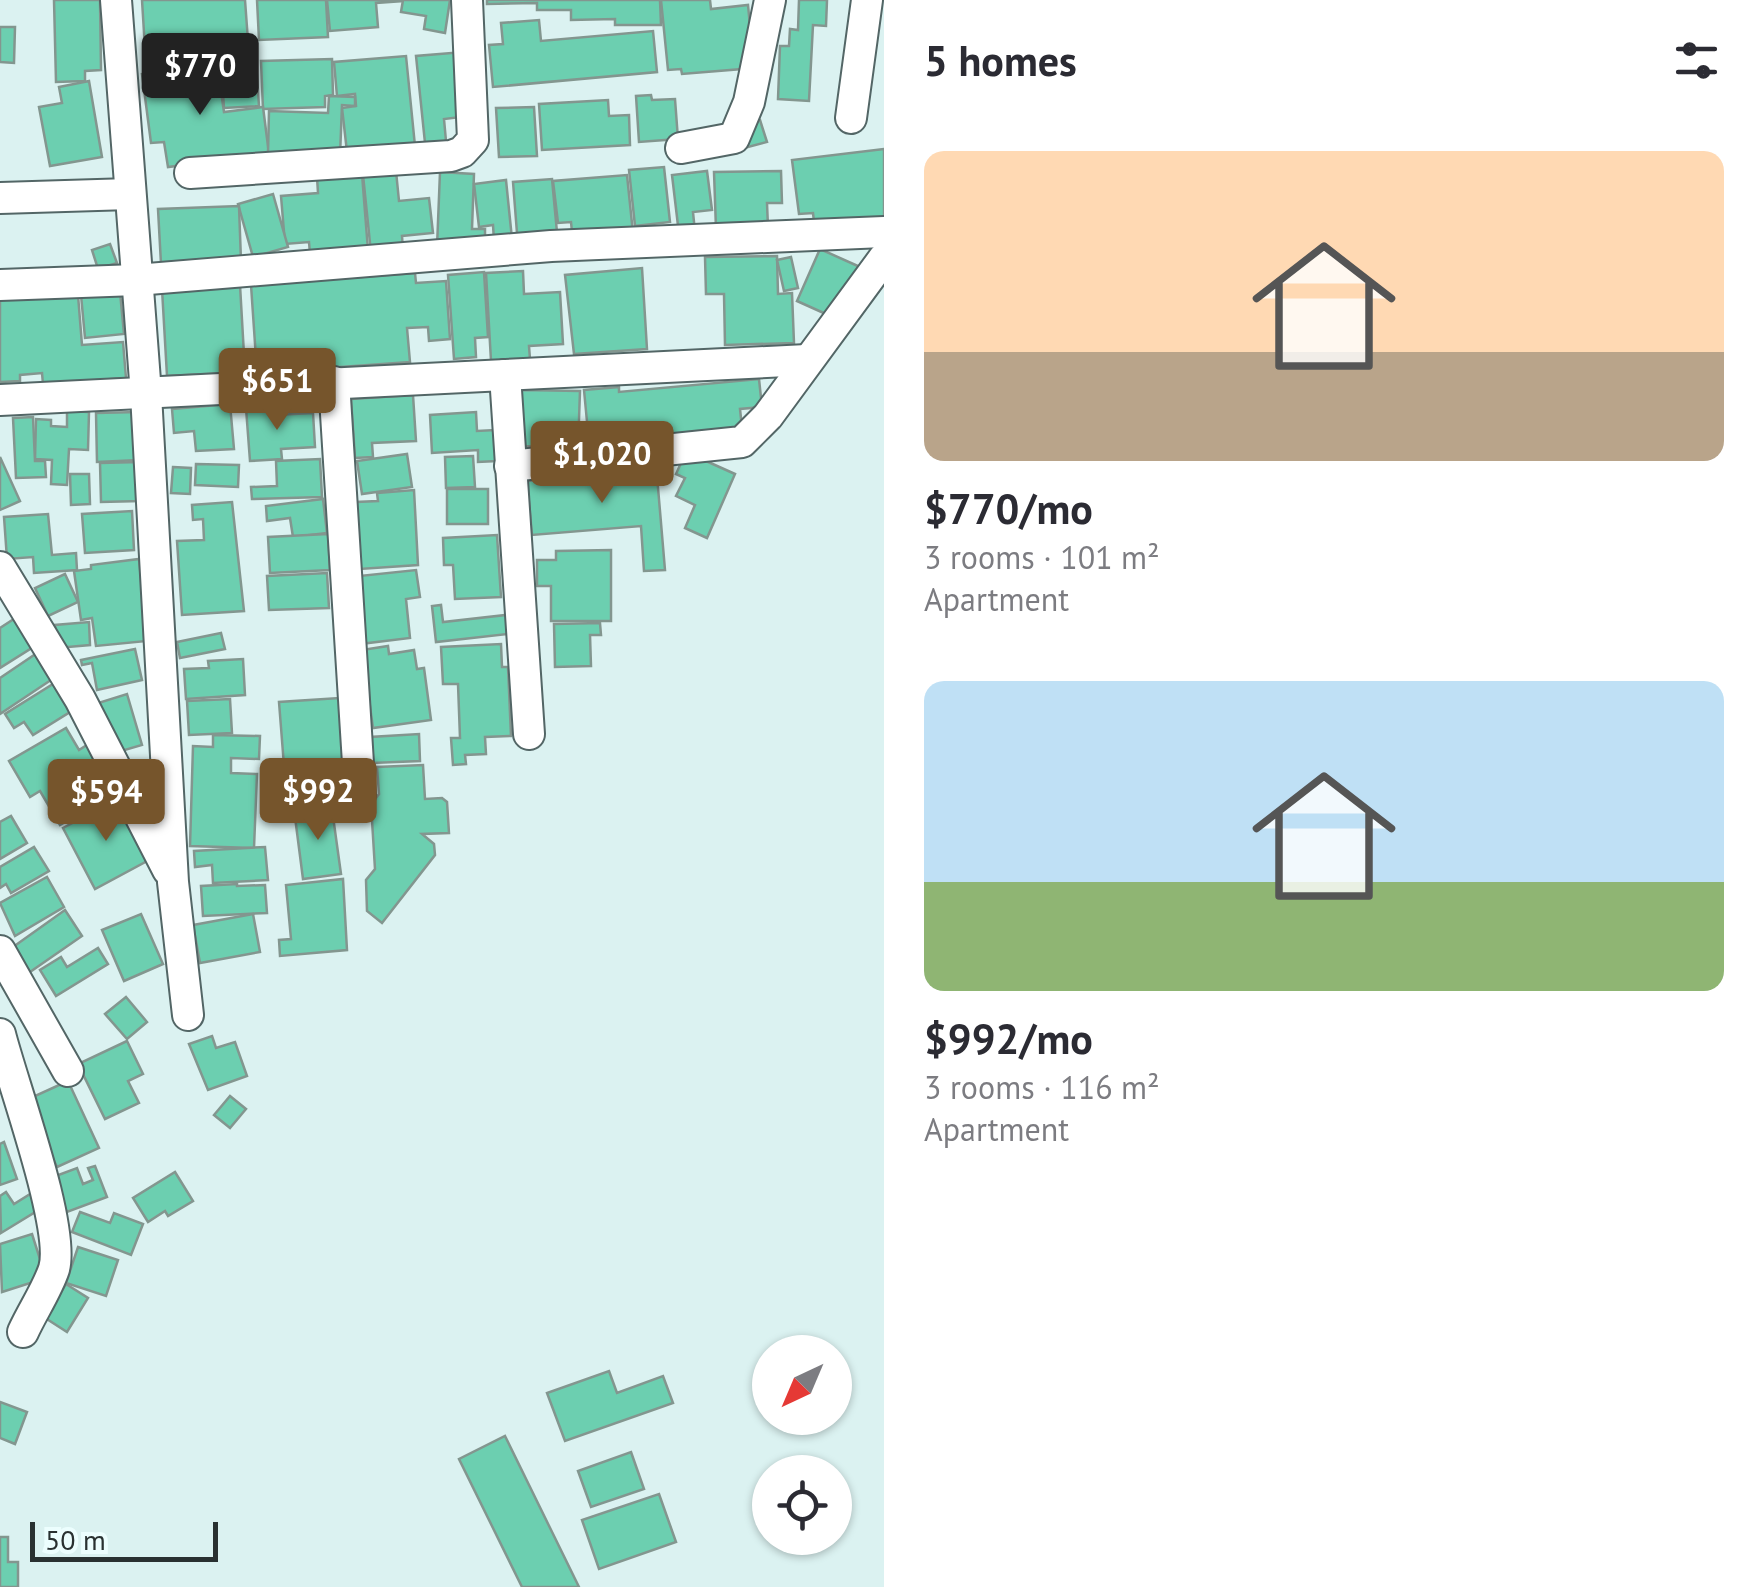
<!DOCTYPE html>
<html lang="en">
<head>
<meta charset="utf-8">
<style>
	body { margin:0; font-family:"PT Sans",sans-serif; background:#f7f7f7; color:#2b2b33; height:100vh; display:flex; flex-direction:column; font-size:38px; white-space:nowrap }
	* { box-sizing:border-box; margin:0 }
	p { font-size:32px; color:#7c7c81 }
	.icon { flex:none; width:55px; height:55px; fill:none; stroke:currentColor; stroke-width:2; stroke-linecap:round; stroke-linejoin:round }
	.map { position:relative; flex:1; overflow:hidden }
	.drawer { display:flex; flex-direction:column; background:#fff; width:880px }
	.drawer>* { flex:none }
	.needle { width:65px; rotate:224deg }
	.buttons { position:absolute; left:752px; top:1335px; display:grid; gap:20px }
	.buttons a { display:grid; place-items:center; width:100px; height:100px; border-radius:50%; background:#fff; box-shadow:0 2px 8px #0004; font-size:50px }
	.scale { position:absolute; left:30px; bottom:25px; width:188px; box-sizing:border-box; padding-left:10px; border:5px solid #293131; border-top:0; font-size:28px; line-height:35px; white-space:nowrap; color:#293131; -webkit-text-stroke:8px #ecfefe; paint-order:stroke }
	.price { position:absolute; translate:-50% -85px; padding:0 22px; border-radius:10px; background:#76552c; color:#fff; font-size:32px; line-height:65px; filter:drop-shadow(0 2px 5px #0008) }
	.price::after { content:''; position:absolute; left:50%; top:60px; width:30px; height:22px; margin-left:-15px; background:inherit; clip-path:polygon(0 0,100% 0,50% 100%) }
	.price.selected { background:#222; color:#fff }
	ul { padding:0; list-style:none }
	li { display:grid; align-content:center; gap:20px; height:530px; padding:0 40px }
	li span { display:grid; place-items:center; height:310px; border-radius:20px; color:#555 }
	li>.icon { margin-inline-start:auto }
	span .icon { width:180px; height:180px; fill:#fffc; stroke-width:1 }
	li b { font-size:42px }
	h2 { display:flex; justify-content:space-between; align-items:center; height:120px; padding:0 40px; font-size:42px }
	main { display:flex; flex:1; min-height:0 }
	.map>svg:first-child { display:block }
</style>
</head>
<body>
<main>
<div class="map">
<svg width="884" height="1587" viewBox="0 0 884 1587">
	<rect width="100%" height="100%" fill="#dbf2f1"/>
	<!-- building -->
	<g fill="#6ccfb0" stroke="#83968f" stroke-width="2.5">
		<polygon points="54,0 100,0 101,70 85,71 85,81 56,82"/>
		<polygon points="142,0 245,0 248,41 145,49"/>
		<polygon points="257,0 326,0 328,37 259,40"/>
		<polygon points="327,0 403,0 403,1 376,3 378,27 330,31"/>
		<polygon points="403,0 450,0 445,33 424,29 426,16 401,12"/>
		<polygon points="487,0 660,0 661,25 615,25 615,19 571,20 571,10 537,10 537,3 487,4"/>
		<polygon points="661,0 710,0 711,9 748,5 754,68 682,74 681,69 668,70"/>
		<polygon points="799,0 827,0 826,26 813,25 809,101 778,99 780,46 789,46 790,29 798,30"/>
		<polygon points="539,20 541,41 653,31 657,72 493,87 489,45 503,44 501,23"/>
		<polygon points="0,27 15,27 14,63 0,62"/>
		<polygon points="463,52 469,116 444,119 446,141 425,143 416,56"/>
		<polygon points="406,56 415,146 347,152 342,108 356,106 355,94 337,96 334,62"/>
		<polygon points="332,59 333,95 325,96 325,107 263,109 261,61"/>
		<polygon points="256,61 259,106 224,108 221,63"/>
		<polygon points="217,64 224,112 263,107 269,154 168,167 164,142 151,143 142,74"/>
		<polygon points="89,81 102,157 50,166 39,107 62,103 59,87"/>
		<polygon points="651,95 652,100 675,99 678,139 639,142 636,96"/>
		<polygon points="329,96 355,97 355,106 342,105 340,156 268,153 269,111 328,113"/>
		<polygon points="608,100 609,116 629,115 630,145 542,150 539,104"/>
		<polygon points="534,107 537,156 499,157 496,108"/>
		<polygon points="760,120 767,142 748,147 742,125"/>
		<polygon points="884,149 884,222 815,230 813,213 799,214 792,160"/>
		<polygon points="664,167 670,222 635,226 629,170"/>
		<polygon points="396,171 399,201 429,198 433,233 402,236 403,250 371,253 363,175"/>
		<polygon points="707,171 712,210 693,212 695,232 679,234 672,175"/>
		<polygon points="781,171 782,203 767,203 768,227 716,229 714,172"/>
		<polygon points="440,172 474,174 472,229 485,229 485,249 437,247"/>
		<polygon points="362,174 368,250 310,254 309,242 285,244 281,196 318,193 317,177"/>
		<polygon points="627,175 633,233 572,232 571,222 558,223 553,181"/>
		<polygon points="552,179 558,243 518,246 513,182"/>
		<polygon points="506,180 512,239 494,241 493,225 479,227 474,184"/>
		<polygon points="273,194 288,247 253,257 238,204"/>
		<polygon points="239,206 241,261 161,264 158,209"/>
		<polygon points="110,244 117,263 98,269 92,250"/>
		<polygon points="820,249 860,267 837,319 797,301"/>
		<polygon points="777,256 778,294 792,293 794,343 725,345 724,294 706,294 705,257"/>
		<polygon points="791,257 798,288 784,291 777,260"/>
		<polygon points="642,268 647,349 574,354 565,275"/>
		<polygon points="523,271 524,294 560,292 563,344 529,346 530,359 491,361 486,273"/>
		<polygon points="484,272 488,337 475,338 476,357 454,359 448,275"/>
		<polygon points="415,273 416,283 446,281 450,339 429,341 428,327 407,328 410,362 257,373 251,285"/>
		<polygon points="240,285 245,372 167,376 162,289"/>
		<polygon points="120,292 124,334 85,338 81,295"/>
		<polygon points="78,295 82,345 123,342 126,378 43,384 42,373 20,375 20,381 0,382 0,296"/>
		<polygon points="759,379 762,407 740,409 742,428 589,443 584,390 619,387 619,392"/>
		<polygon points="521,390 580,391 578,448 520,446"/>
		<polygon points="413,395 416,441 372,443 373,457 355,458 351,399"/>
		<polygon points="230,404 234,449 196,451 194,431 174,433 172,409"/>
		<polygon points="275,406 276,415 313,413 315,447 281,449 282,459 250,461 246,408"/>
		<polygon points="67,411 89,412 88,450 69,449 67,485 51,484 52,460 35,459 36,419 51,420 51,426 67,427"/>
		<polygon points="138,412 139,460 97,462 96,413"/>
		<polygon points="476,412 477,431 495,430 497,461 478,462 478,450 432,453 430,415"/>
		<polygon points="33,417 35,461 45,461 46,477 16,478 13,418"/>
		<polygon points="686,452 735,474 707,538 685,528 695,505 676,496 685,478 676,474"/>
		<polygon points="407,454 412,487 362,494 357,461"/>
		<polygon points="473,456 475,487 446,488 445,457"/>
		<polygon points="0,457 20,501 0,510"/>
		<polygon points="320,459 322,497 252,499 251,487 277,486 276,461"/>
		<polygon points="140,462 141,501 101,502 100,463"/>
		<polygon points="196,464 239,465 238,487 195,485"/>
		<polygon points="656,464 665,570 644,571 641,526 532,535 527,481 590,476 589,469"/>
		<polygon points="173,467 191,468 190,494 171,493"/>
		<polygon points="70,474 89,474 90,504 71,505"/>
		<rect x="447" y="489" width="41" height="35"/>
		<polygon points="414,490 418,565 360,569 356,502 378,501 377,493"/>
		<polygon points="323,499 327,533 293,537 290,518 267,521 266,506"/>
		<polygon points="232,502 244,611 182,615 177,541 204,540 203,519 193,520 192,505"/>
		<polygon points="132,511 134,550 85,553 82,514"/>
		<polygon points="48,514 52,555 76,553 77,570 34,573 33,557 7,559 4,517"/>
		<polygon points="328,534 330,570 270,573 268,537"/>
		<polygon points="497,535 501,597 455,599 453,565 444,565 443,538"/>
		<polygon points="611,550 611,621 551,621 551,586 537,586 537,560 556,560 556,551"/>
		<polygon points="139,559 147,641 96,646 92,618 81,620 74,571 91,569 91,565"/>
		<polygon points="416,570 420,597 406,599 410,638 360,644 358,625 364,625 359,576"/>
		<polygon points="327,573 329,608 269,610 267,576"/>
		<polygon points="65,574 78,602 48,616 35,588"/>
		<polygon points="441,605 443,622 506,615 508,634 436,642 432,606"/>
		<polygon points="20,615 38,644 0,668 0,628"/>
		<polygon points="89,622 90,645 57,648 55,625"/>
		<polygon points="600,623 601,635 590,635 591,666 555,667 554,624"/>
		<polygon points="221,633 225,649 180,658 177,642"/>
		<polygon points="501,644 502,667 508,667 511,736 485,737 486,754 465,755 466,764 453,765 451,738 460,738 458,684 443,684 441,647"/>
		<polygon points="388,646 389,654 414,650 417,669 424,668 431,720 373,728 362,650"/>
		<polygon points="135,649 142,680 97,690 92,663 82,665 81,660"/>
		<polygon points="40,651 57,676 0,714 0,678"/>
		<polygon points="243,659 245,695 186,699 184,669 209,668 208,661"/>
		<polygon points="53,684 70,712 33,735 24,722 14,728 5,714"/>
		<polygon points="127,694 142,745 111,754 95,704"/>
		<polygon points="339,698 347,800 287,804 279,702"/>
		<polygon points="230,699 232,733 189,735 187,701"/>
		<polygon points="66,728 79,750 90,743 119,790 60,825 40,791 30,797 9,761"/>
		<polygon points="419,734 420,761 372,763 370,737"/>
		<polygon points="213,735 260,736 259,759 231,758 231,773 257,774 254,848 190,846 193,746 213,747"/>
		<polygon points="423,765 425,799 442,798 447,802 449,833 422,834 434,844 435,855 382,923 367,911 366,880 375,869 371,804 379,794 377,767"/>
		<polygon points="116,800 149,860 95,889 63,828"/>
		<polygon points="331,802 341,874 303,879 295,817 316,814 314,804"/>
		<polygon points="11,816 27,843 0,859 0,822"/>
		<polygon points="34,847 49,871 11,893 6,884 0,888 0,867"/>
		<polygon points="265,847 268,880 213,883 212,865 195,867 194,851"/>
		<polygon points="47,877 64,907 15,936 0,903"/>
		<polygon points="343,879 347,950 280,956 279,940 291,939 286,885"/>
		<polygon points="237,884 237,886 265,885 267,913 203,916 201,886"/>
		<polygon points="65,910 82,936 30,972 13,947"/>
		<polygon points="141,914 163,964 124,981 102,930"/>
		<polygon points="253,914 260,952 200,963 193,925"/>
		<polygon points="98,948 108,964 56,996 40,970 61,957 67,967"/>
		<polygon points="126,997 147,1022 127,1039 105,1014"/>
		<polygon points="212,1036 216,1048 235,1042 247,1076 208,1090 189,1044"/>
		<polygon points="127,1041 143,1074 128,1081 139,1103 105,1119 78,1064"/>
		<polygon points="68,1081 99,1148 57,1167 26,1100"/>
		<polygon points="230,1096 246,1109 230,1128 214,1115"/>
		<polygon points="4,1142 17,1179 0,1185 0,1144"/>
		<polygon points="95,1166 107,1197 67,1212 53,1177 77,1168 83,1184 93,1180 88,1168"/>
		<polygon points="175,1172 193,1201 168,1216 165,1211 148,1222 133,1198"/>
		<polygon points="35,1191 45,1206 1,1233 0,1196 6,1192 14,1204"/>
		<polygon points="80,1212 110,1223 114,1213 143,1224 131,1255 72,1232"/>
		<polygon points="32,1234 46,1278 2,1292 0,1244"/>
		<polygon points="78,1247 118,1260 106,1296 66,1283"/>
		<polygon points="66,1284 88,1298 67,1332 39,1314 54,1303"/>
		<polygon points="609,1371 617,1393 663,1376 673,1403 565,1441 547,1393"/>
		<polygon points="0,1402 27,1412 15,1444 0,1438"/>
		<polygon points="505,1436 579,1587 522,1587 459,1459"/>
		<polygon points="631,1452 644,1489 591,1507 578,1471"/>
		<polygon points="659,1494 676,1542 599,1569 582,1520"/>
		<polygon points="0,1537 8,1537 8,1562 18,1562 18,1587 0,1587"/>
	</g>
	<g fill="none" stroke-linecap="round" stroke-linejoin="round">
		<defs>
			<g id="minor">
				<polyline points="116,0 146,394 173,882 188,1015"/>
				<polyline points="851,118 867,0"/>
				<polyline points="681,148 734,138 749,102 770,0"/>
				<polyline points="190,173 451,156 462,152 473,140 467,0"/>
				<polyline points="0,198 130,194"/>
				<polyline points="0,285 136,280 551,246 884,232"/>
				<polyline points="505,375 529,734"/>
				<polyline points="334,382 360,795"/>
				<polyline points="0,400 807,360"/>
				<polyline points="510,466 742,442 768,416 884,258"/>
				<polyline points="0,567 80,699 168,870"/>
				<polyline points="0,951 68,1071"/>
				<path d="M0 1034C12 1082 66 1228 54 1269 47 1290 32 1312 23 1332"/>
			</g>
		</defs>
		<!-- minor casing -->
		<use href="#minor" stroke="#536666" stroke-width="34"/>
		<!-- minor -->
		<use href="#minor" stroke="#fff" stroke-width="30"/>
	</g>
</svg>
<div class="buttons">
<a><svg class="needle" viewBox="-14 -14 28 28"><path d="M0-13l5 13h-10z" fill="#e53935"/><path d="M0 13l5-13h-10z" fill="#7c7c81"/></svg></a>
<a><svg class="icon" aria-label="locate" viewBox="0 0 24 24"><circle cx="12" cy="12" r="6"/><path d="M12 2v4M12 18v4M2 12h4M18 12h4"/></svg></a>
</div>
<div class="scale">50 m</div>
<b class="price selected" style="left:200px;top:118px">$770</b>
<b class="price" style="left:277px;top:433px">$651</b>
<b class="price" style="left:602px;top:506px">$1,020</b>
<b class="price" style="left:318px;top:843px">$992</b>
<b class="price" style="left:106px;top:844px">$594</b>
</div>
<section class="drawer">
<h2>5 homes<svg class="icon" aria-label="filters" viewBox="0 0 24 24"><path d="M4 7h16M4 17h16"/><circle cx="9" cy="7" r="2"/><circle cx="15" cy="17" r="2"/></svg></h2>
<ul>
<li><span style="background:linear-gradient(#ffd9b3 65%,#b9a48a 0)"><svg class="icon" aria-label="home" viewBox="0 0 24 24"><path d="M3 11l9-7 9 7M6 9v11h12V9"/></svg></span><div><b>$770/mo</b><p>3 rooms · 101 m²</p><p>Apartment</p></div></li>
<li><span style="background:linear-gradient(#bfe0f5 65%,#8fb573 0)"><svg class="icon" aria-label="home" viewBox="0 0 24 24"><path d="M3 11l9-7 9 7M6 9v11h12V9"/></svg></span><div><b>$992/mo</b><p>3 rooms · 116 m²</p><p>Apartment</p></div></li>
</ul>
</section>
</main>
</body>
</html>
